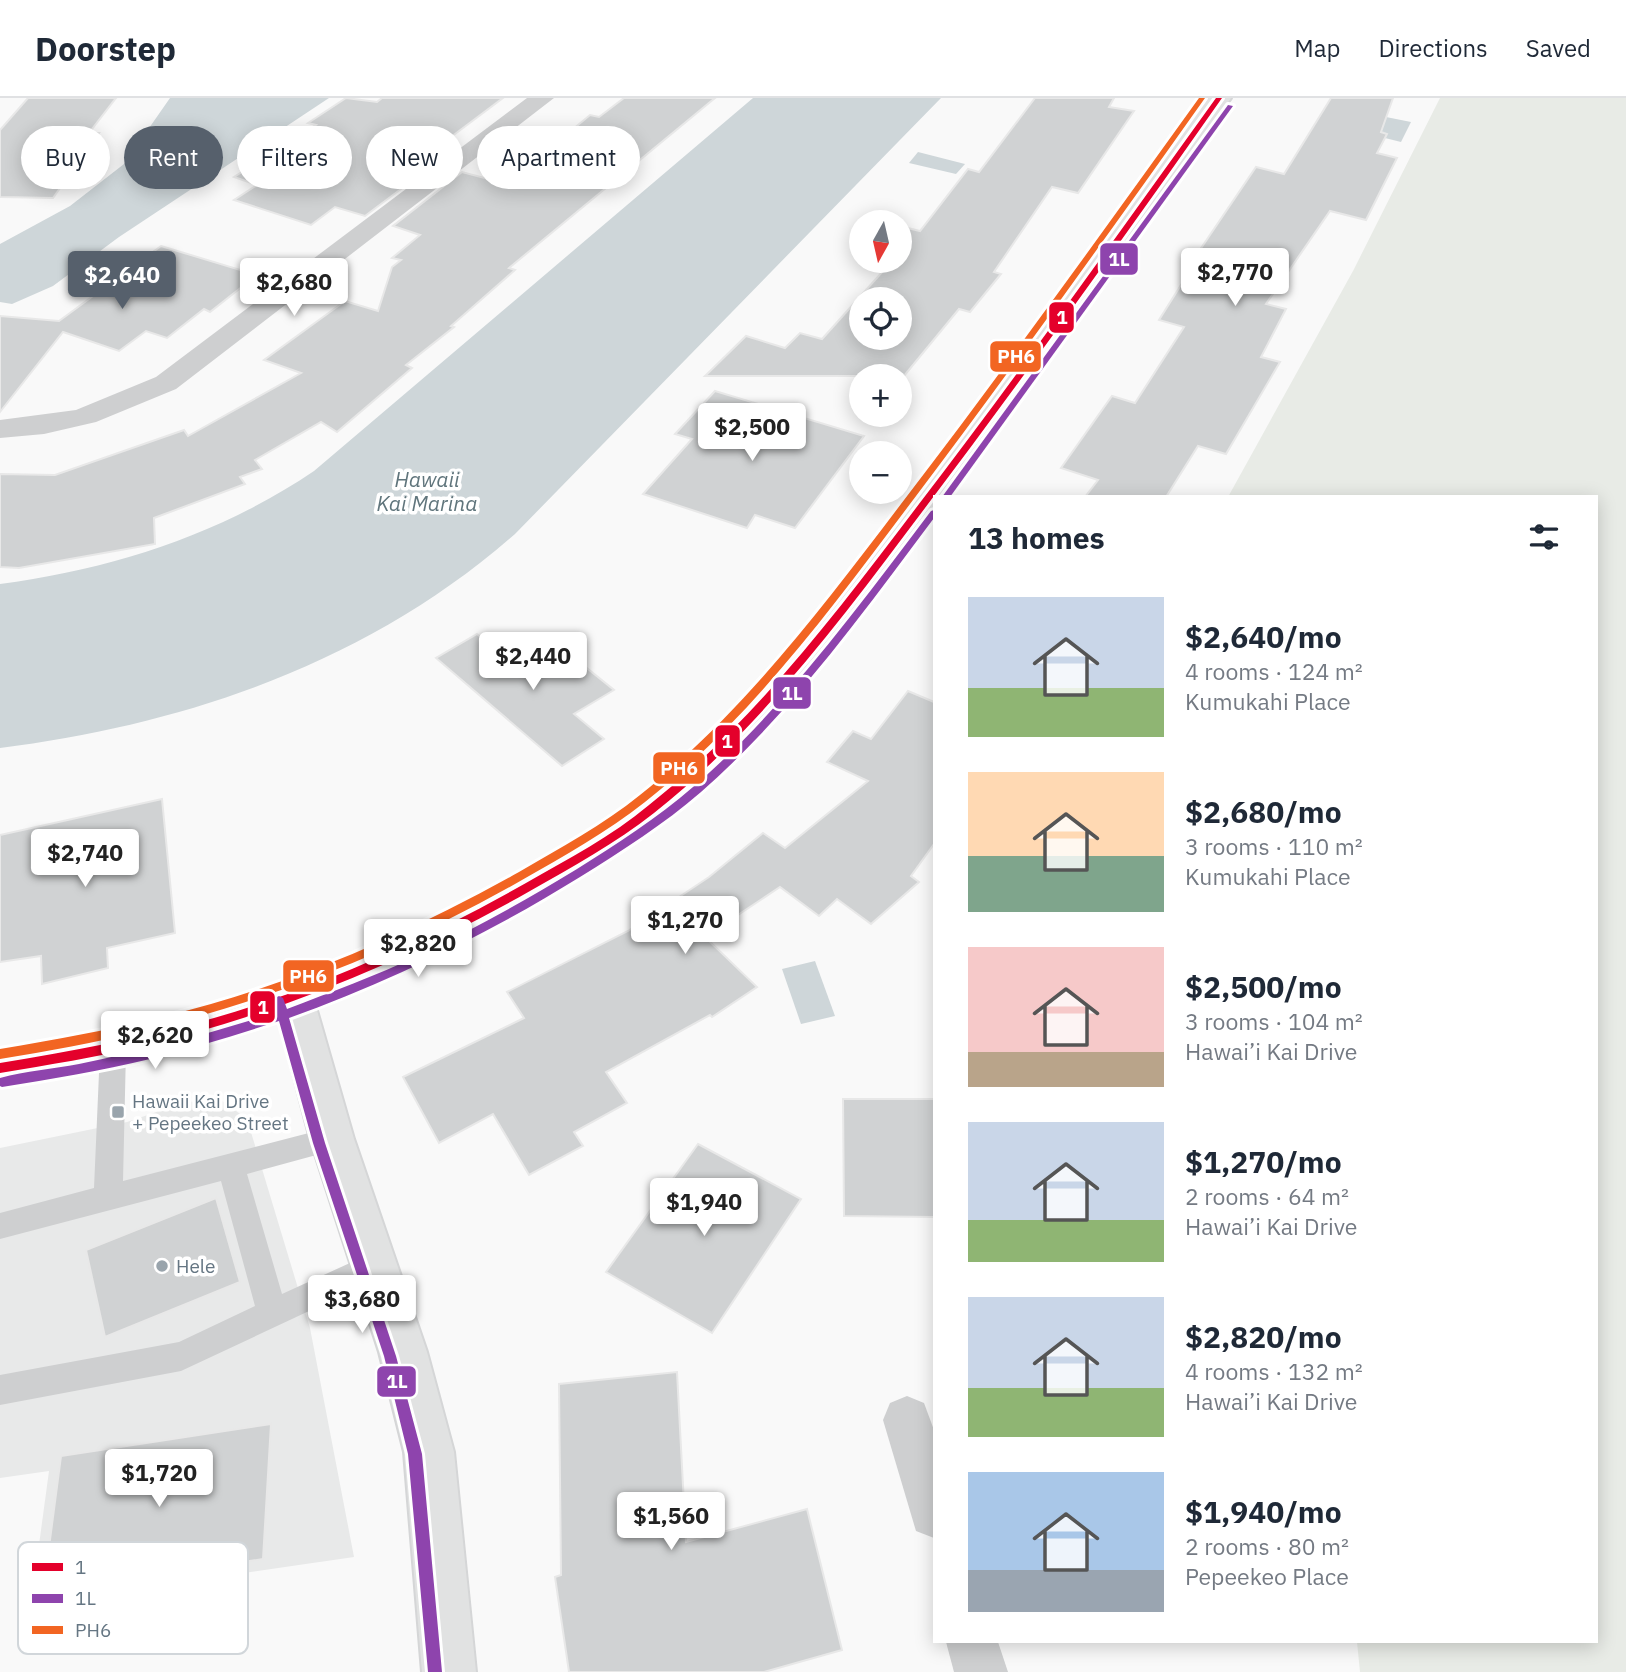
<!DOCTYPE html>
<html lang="en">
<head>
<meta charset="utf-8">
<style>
	body { margin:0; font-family:"IBM Plex Sans",sans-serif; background:#f6f6f7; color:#1f2937; height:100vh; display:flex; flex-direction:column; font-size:26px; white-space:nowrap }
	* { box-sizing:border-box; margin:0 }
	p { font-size:23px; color:#747a83 }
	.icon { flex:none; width:38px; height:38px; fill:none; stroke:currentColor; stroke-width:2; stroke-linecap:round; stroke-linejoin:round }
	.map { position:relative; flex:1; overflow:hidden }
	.sheet { position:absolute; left:933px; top:397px; width:665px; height:1148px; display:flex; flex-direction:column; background:#fff; border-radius:0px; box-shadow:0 4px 18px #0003 }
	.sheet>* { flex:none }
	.top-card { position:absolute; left:21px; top:28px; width:665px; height:63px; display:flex; gap:14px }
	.needle { width:46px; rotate:188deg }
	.fabs { position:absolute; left:849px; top:112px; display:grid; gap:14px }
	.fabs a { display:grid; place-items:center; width:63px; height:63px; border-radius:50%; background:#fff; box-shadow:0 4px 18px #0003; font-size:35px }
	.price { position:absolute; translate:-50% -60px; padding:0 16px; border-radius:7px; background:#fff; color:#222; font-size:23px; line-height:46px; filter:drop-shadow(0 2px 4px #0008) }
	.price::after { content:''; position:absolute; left:50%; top:42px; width:21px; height:16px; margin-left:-10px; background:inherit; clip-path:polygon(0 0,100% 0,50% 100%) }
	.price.selected { background:#56606c; color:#fff }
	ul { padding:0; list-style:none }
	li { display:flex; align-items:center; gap:21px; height:175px; padding:0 35px }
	li span { display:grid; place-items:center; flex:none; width:196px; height:140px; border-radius:0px; color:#555 }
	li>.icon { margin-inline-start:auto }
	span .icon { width:84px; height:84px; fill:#fffc; stroke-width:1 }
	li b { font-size:30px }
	h2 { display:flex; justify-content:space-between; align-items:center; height:84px; padding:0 35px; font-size:30px }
	.pill { padding:0 24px; border-radius:32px; background:#fff; box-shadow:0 4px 18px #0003; font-size:24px; line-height:63px }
	.pill.selected { background:#56606c; color:#fff }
	header { display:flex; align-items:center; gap:42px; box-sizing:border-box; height:98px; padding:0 35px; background:#fff; border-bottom:2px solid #e0e1e3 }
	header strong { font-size:33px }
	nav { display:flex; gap:38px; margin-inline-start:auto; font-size:24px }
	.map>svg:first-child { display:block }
</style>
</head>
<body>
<header>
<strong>Doorstep</strong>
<nav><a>Map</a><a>Directions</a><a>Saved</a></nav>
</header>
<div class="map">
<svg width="1626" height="1574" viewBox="0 0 1626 1574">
	<rect width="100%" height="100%" fill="#f9f9f9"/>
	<!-- built -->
	<polygon fill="#e8e9e9" points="221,1002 247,1021 310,1230 354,1459 31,1506 49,1373 0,1380 0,1050 127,1024 186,1004"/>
	<!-- green -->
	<polygon fill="#e8ebe6" points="1440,0 1626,0 1626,1574 1360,1574 1357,1544 1596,1544 1596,399 1228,399 1353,173"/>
	<!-- water -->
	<g fill="#ced6d9">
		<polygon points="170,0 329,0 119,139 53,188 12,206 0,204 0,146 70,108 124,66"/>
		<path d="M753 0H941L515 436C371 563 189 626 0 650V486C113 471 219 437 314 373Z"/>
		<polygon points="1386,19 1411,24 1401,44 1385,40 1387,36 1378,34"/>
		<polygon points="918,54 965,66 956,76 909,65"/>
		<polygon points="815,863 835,918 801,926 782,871"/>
	</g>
	<!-- building -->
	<g fill="#d0d2d3" stroke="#e8e8e8" stroke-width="2" fill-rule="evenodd">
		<polygon points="28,0 116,0 89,35 99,35 53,100 0,99 0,32"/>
		<polygon points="346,0 377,4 382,0 503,0 419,63 433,67 365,118 335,109 311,127 234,102 257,87 234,79 316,27 308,25"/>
		<polygon points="624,0 715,0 509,170 515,172 451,228 454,229 406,267 412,270 337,334 321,324 255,362 262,371 240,379 245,386 154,420 155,446 19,470 0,469 0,376 55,377 184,332 188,338 301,275 264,262 345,203 378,213 392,169 401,162 392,160 420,137 393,128 462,74 507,86 590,17 599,19"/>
		<path d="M1035 0H1114L1109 9 1134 13 1078 95 1052 89 994 174 1001 176 970 214 959 211 904 278H705L746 238 785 250 800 235 822 241 892 163H900V128L920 133 968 71 979 74ZM861 201H900V240H861Z"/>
		<polygon points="1331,0 1393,0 1381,34 1387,36 1377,55 1397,60 1366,122 1330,113 1266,206 1286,211 1261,259 1280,264 1226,356 1198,348 1166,399 1085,399 1098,382 1061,370 1112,298 1135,305 1184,229 1159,222 1196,163 1193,162 1256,69 1284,76"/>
		<polygon points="161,148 257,177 210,214 204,211 167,240 146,233 119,253 63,234 0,314 0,218 59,223"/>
		<polygon points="715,293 864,338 795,430 755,417 747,430 643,396 692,341 675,336"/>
		<polygon points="477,536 487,544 493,541 518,562 552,542 614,592 574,616 604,641 562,668 436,560"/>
		<polygon points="908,593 934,604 934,746 911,778 919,784 871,826 837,801 819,818 780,789 705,839 757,889 712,919 710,917 606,974 627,1005 574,1034 583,1048 529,1077 493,1016 439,1045 403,979 524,920 507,894 628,833 709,779 763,735 785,750 868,683 827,664 853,633 871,641"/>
		<polygon points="162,701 175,835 107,850 108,870 42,886 41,858 0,864 0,737"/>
		<polygon points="843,1001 934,1001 934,1119 844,1118"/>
		<polygon points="698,1046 801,1101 712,1235 606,1174"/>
		<polygon points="216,1100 240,1184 105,1239 86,1152"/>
		<polygon points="677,1274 686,1444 807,1411 842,1552 764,1574 569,1574 555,1479 561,1477 559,1286"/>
		<polygon points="271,1326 263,1461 43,1495 61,1358"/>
	</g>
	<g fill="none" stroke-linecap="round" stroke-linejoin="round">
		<defs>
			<path id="secondary" d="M1207 0H1231L962 376 945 399H934V413L923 428C845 532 767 639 665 721 644 738 621 751 599 765 509 823 415 869 316 909L354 1041 427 1254 454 1354 476 1574H422L404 1354 379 1254 310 1041 279 922C187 954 96 974 0 988V952C194 925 365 868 534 767 570 745 610 725 642 698 745 615 826 511 906 407 1009 274 1108 137 1207 0Z"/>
		</defs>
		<!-- secondary casing -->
		<use href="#secondary" stroke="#d5d6d7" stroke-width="4"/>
		<!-- lane -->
		<polygon fill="#cecfd0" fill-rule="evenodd" points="113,941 122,944 126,952 123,1083 332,1029 342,1032 346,1041 342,1050 247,1076 282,1196 374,1154 384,1158 389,1168 384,1178 181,1273 0,1307 0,1277 179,1244 255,1208 221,1083 0,1141 0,1115 94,1090 100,952 104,944"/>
		<!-- street -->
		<g fill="#cecfd0" fill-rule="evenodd">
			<polygon points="527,0 554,0 176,291 96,324 44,336 0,340 0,322 76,312 156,279"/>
			<polygon points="907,1298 924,1305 934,1332 934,1440 916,1433 883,1322 890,1305"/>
			<polygon points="946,1544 998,1544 1008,1574 954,1574"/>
		</g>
		<!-- secondary -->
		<use href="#secondary" fill="#e1e2e2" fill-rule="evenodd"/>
		<defs>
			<path id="bus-1" d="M1216 0H1222C1125 138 1027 275 925 410 844 518 761 630 654 715 616 745 572 769 530 793 409 862 280 915 144 948 97 959 48 967 0 975V965C72 953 144 940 214 920 324 888 427 841 526 785 568 761 612 738 649 707 755 623 838 513 919 406 1021 273 1118 136 1216 0Z"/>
			<g id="bus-2">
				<polygon points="1228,7 1233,8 950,399 942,399"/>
				<path d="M934 412V420C863 515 791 615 701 694 664 726 622 753 580 779 488 836 391 883 289 920L325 1045 396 1258 422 1356 442 1574H428L408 1356 384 1258 313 1045 279 923C236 937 194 950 150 961 101 973 51 981 2 989L0 988V980C26 973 53 971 79 966 146 952 212 935 277 914L273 903 275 900 279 898 283 900 287 911C331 894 376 878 419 857 473 832 526 802 577 771 617 746 657 720 693 689 785 610 858 509 931 413Z"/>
			</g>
			<path id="bus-3" d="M1199 0H1205C1107 138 1009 275 907 410 828 515 749 622 645 704 607 734 564 758 522 782 403 850 276 901 142 933 95 945 48 953 0 961V951C71 939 142 926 211 906 319 875 421 829 519 774 560 750 603 727 640 697 743 615 822 510 901 406 1003 273 1101 136 1199 0Z"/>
		</defs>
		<!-- bus-1 casing -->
		<use href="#bus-1" stroke="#fff" stroke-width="6"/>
		<!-- bus-2 casing -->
		<use href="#bus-2" stroke="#fff" stroke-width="6"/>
		<!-- bus-3 casing -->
		<use href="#bus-3" stroke="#fff" stroke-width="6"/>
		<!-- bus-1 -->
		<use href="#bus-1" fill="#e4002b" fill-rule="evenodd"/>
		<!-- bus-2 -->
		<use href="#bus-2" fill="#8e44ad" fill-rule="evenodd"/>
		<!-- bus-3 -->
		<use href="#bus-3" fill="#f26522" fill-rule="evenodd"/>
	</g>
	<!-- markers -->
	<g fill="#99a4ac" stroke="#fff" stroke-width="2.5">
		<rect x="111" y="1007" width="14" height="14" rx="3.5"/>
		<circle cx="162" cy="1168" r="7"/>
	</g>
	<g text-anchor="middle" stroke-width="7" stroke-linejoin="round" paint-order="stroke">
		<!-- poi labels -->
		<g font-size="19" fill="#657683" stroke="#fff" text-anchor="start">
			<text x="132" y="1010">Hawaii Kai Drive<tspan x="132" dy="22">+ Pepeekeo Street</tspan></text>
			<text x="176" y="1175">Hele</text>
		</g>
		<!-- water labels -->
		<g font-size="21" font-style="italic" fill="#60757c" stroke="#fff">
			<text x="427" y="389">Hawaii<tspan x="427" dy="24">Kai Marina</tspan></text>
		</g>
	</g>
	<!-- legend -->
	<rect x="18" y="1444" width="230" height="112" rx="10" fill="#fff" stroke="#d1d6da" stroke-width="2"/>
	<rect x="32" y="1465" width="31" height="8" fill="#e4002b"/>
	<rect x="32" y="1496" width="31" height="9" fill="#8e44ad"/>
	<rect x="32" y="1528" width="31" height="8" fill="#f26522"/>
	<g font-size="19" fill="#657683">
		<text x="75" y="1476">1</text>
		<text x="75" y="1507">1L</text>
		<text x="75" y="1539">PH6</text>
	</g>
	<g stroke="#fff" stroke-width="2.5">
		<rect x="1099" y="144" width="40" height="34" rx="7" fill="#8e44ad"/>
		<rect x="1048" y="203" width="27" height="33" rx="7" fill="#e4002b"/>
		<rect x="989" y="242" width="53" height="33" rx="7" fill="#f26522"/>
		<rect x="772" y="578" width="40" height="34" rx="7" fill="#8e44ad"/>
		<rect x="714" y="626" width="27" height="34" rx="7" fill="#e4002b"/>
		<rect x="652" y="653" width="54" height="34" rx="7" fill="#f26522"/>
		<rect x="282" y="861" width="53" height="34" rx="7" fill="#f26522"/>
		<rect x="249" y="892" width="27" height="34" rx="7" fill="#e4002b"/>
		<rect x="376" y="1267" width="41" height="33" rx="7" fill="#8e44ad"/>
	</g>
	<g font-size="19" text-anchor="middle" font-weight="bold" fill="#fff">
		<text x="1119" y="168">1L</text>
		<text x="1062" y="226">1</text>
		<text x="1016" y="265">PH6</text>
		<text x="792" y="602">1L</text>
		<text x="727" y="650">1</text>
		<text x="679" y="677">PH6</text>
		<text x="308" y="885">PH6</text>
		<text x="263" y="916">1</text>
		<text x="397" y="1290">1L</text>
	</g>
</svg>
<div class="fabs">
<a><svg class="needle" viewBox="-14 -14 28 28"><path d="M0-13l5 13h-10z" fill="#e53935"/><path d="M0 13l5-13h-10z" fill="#747a83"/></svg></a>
<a><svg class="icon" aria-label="locate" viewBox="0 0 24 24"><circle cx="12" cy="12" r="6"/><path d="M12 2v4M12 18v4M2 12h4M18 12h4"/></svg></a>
<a>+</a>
<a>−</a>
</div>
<b class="price" style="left:1235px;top:210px">$2,770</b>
<b class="price selected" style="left:122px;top:213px">$2,640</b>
<b class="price" style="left:294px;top:220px">$2,680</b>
<b class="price" style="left:752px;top:365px">$2,500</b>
<b class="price" style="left:533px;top:594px">$2,440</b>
<b class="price" style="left:85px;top:791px">$2,740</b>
<b class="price" style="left:685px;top:858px">$1,270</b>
<b class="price" style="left:418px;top:881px">$2,820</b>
<b class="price" style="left:155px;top:973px">$2,620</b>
<b class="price" style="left:704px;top:1140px">$1,940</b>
<b class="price" style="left:362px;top:1237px">$3,680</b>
<b class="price" style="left:159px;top:1411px">$1,720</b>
<b class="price" style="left:671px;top:1454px">$1,560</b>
<div class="top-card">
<a class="pill">Buy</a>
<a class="pill selected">Rent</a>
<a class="pill">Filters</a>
<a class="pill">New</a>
<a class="pill">Apartment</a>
</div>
<section class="sheet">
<h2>13 homes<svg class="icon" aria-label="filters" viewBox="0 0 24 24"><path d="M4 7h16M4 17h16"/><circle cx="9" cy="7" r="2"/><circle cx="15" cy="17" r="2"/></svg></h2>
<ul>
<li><span style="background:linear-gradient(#c9d6e8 65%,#8fb573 0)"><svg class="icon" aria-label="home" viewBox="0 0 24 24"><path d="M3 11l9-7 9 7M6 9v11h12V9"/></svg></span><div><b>$2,640/mo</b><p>4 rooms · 124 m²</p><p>Kumukahi Place</p></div></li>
<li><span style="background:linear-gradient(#ffd9b3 60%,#7fa58c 0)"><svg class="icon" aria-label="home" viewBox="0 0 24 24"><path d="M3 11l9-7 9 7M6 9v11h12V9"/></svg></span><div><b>$2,680/mo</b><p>3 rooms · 110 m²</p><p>Kumukahi Place</p></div></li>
<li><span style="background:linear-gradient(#f6c9c9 75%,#b9a48a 0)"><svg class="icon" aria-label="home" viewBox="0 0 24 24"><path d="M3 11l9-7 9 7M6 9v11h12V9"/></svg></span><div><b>$2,500/mo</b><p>3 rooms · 104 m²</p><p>Hawai’i Kai Drive</p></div></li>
<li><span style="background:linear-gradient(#c9d6e8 70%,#8fb573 0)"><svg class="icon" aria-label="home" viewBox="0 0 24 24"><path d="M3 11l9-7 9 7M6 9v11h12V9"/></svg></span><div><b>$1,270/mo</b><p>2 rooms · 64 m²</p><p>Hawai’i Kai Drive</p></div></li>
<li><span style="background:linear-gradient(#c9d6e8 65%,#8fb573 0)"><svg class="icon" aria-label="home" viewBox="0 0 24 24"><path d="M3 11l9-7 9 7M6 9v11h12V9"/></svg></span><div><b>$2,820/mo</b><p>4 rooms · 132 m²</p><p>Hawai’i Kai Drive</p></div></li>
<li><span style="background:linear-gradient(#a9c7e8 70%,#9aa5b1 0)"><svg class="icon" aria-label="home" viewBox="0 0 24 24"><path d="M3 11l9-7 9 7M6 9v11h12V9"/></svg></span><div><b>$1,940/mo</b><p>2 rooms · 80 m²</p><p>Pepeekeo Place</p></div></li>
</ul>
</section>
</div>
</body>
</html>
